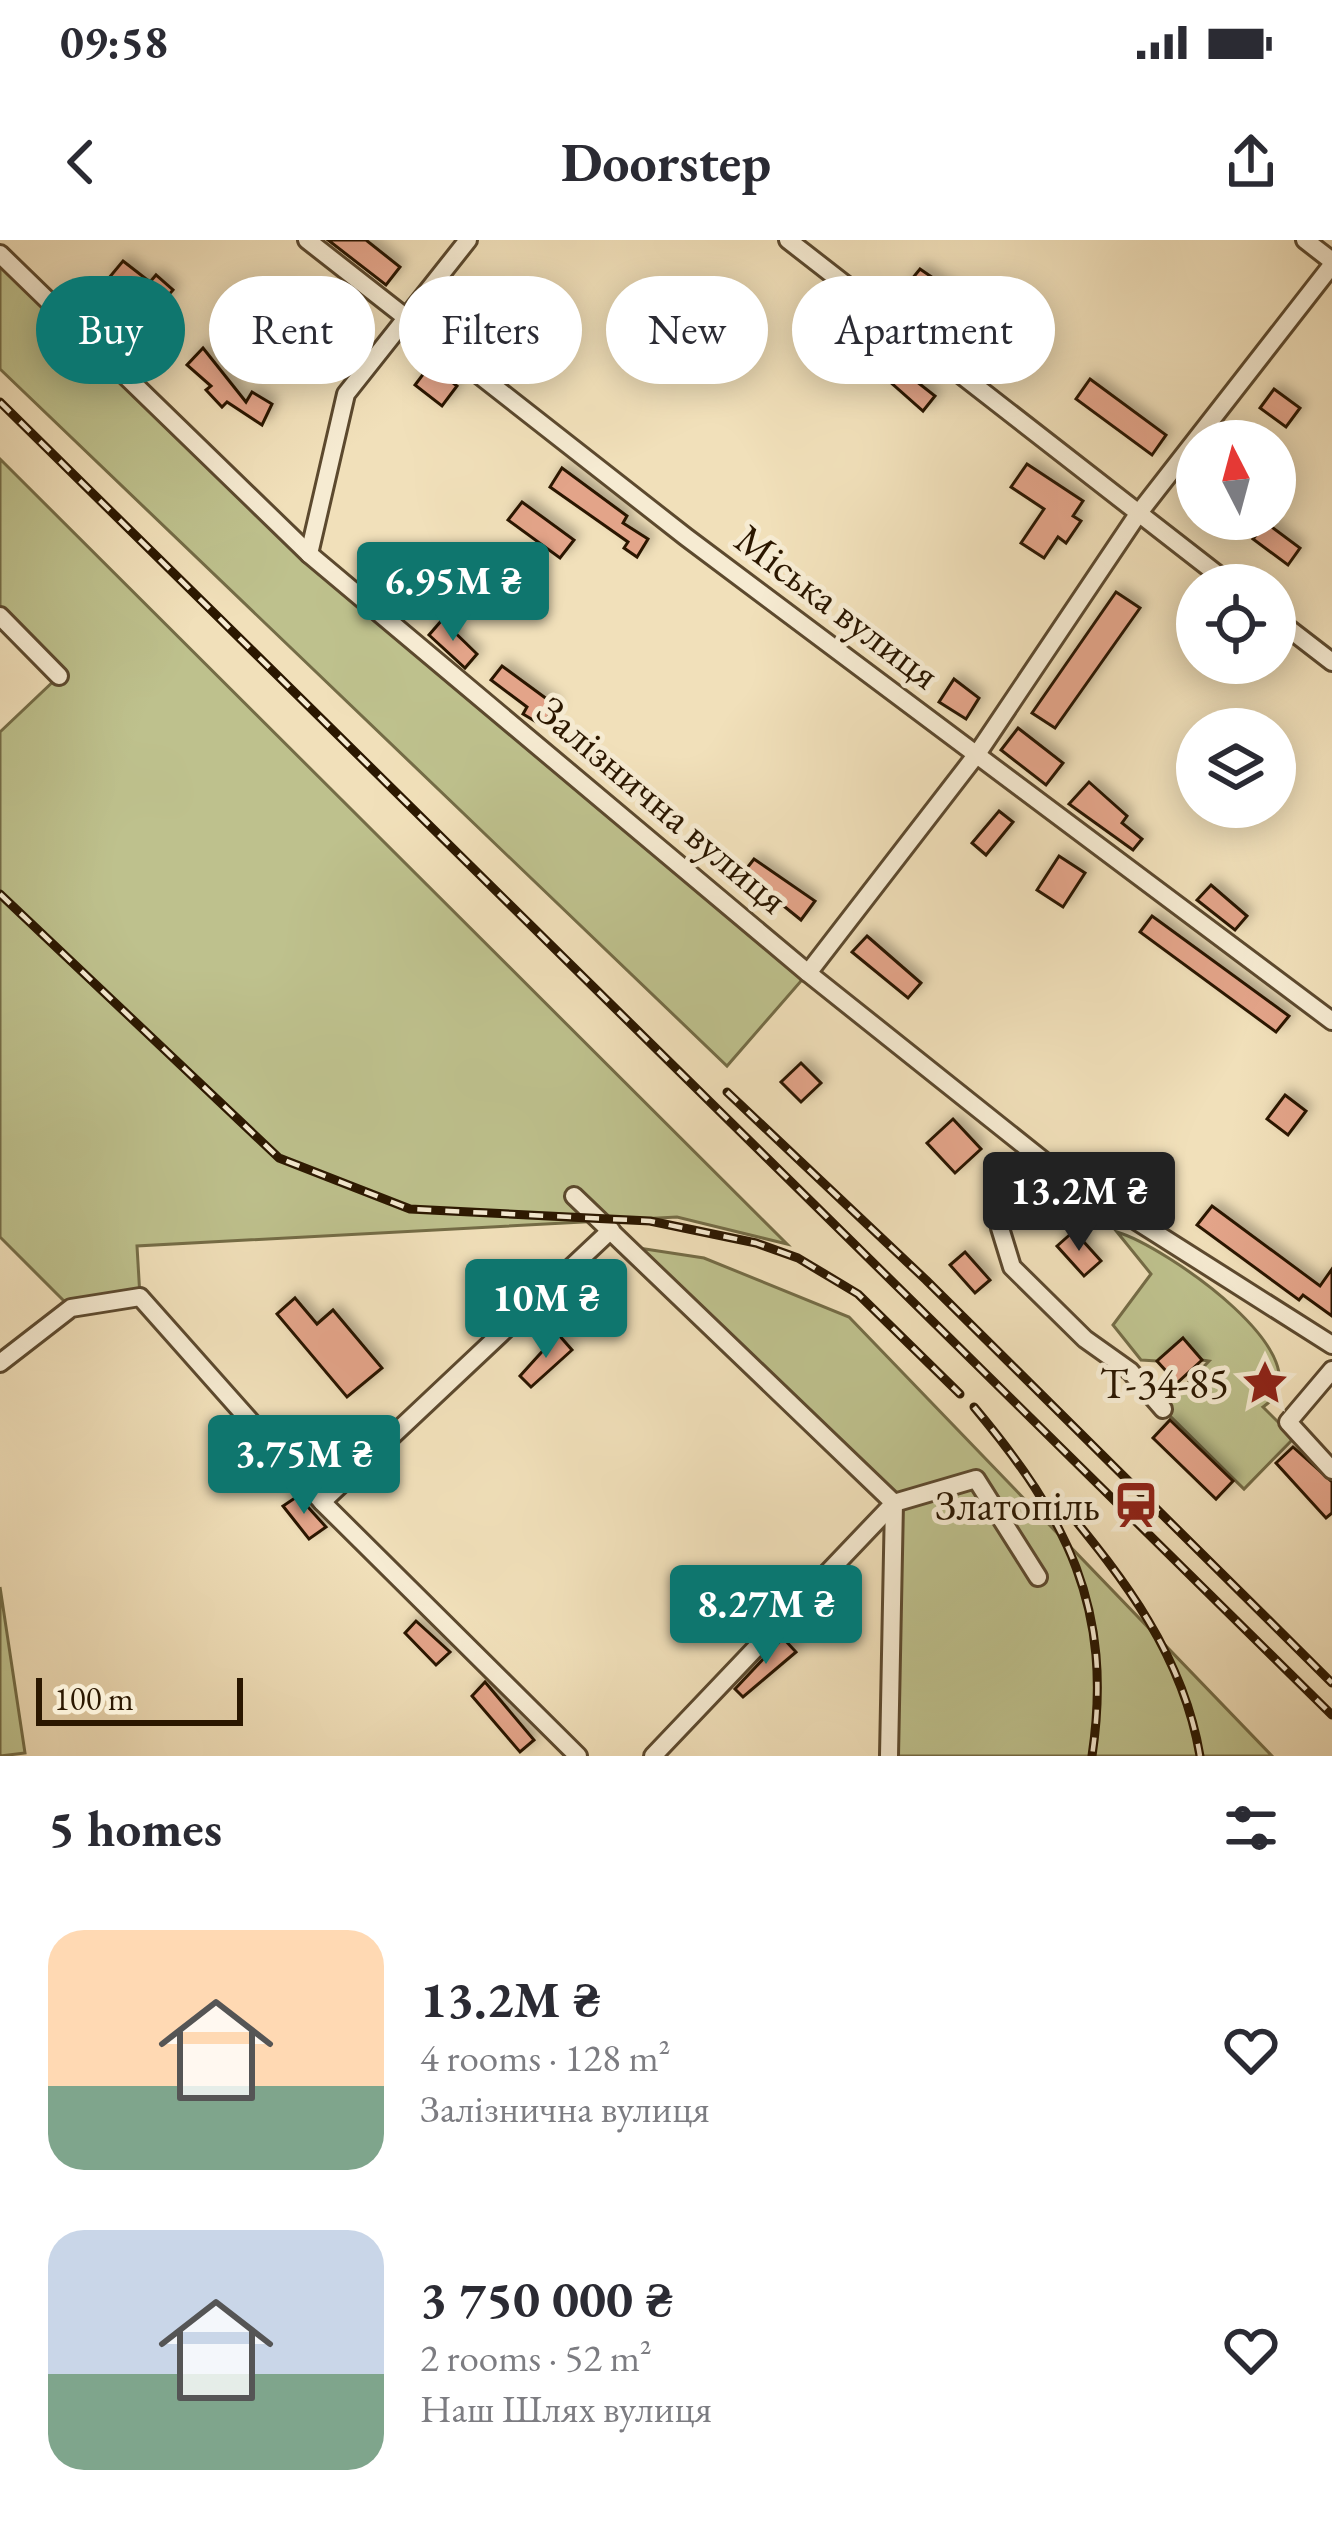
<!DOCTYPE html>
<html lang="en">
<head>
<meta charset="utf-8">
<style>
	body { margin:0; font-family:"EB Garamond",serif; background:#f7f7f7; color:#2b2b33; height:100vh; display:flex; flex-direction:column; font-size:45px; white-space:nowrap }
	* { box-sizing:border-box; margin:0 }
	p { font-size:39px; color:#7c7c81 }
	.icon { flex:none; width:66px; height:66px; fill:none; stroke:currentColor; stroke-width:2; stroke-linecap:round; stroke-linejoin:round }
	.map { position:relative; height:1516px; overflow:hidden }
	.panel { display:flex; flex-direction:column; background:#fff; flex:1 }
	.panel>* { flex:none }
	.banner { position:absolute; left:36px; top:36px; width:1260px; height:108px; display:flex; gap:24px }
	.needle { width:78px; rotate:354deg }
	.controls { position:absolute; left:1176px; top:180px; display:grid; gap:24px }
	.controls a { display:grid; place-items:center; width:120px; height:120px; border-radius:50%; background:#fff; box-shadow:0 6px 30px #0003; font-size:60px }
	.scale { position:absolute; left:36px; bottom:30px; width:207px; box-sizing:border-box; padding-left:12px; border:6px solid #2b1700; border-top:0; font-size:33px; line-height:42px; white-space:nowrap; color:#2b1700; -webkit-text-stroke:9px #f6ebd2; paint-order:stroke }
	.price { position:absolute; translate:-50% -102px; padding:0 27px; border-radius:12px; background:#0f766e; color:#fff; font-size:39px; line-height:78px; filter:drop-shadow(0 3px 6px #0008) }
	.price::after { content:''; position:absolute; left:50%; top:72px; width:36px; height:27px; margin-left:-18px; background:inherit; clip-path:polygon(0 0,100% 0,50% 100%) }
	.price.active { background:#222; color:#fff }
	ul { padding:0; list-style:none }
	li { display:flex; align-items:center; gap:36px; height:300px; padding:0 48px }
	li span { display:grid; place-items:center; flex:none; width:336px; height:240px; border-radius:36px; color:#555 }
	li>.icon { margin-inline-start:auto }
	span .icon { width:144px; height:144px; fill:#fffc; stroke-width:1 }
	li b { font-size:51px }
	h2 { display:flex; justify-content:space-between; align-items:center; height:144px; padding:0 48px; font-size:51px }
	.tag { padding:0 42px; border-radius:54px; background:#fff; box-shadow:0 6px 30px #0003; font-size:42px; line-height:108px }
	.tag.active { background:#0f766e; color:#fff }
	.status { display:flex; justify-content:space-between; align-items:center; height:84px; padding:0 60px; background:#fff; direction:ltr }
	.status svg { height:33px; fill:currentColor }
	header { display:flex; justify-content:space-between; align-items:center; height:156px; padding:0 48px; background:#fff; font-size:54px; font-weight:700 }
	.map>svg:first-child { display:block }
</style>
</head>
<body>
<div class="status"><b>09:58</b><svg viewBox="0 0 49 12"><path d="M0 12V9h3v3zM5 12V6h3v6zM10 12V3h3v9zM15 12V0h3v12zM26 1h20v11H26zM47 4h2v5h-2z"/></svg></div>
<header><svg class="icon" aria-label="back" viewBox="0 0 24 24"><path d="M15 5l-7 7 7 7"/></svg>Doorstep<svg class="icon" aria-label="share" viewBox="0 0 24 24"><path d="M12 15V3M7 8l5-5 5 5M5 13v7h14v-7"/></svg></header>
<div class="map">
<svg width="1332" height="1516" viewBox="0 0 1332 1516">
	<defs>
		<filter id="shadow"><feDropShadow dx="5.5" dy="-5.5" stdDeviation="6" flood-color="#0004"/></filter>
	</defs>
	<rect width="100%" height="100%" fill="#f1e0ba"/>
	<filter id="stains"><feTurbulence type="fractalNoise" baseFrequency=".00167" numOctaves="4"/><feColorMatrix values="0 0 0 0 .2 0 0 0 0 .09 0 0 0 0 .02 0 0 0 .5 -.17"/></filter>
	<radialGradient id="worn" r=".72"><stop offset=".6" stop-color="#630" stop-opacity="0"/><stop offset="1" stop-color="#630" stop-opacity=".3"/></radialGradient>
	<!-- green -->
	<g fill="#bec18d" stroke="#746c46" stroke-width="3">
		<polygon points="0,14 309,314 808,733 727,826 0,129"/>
		<polygon points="0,219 787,1004 677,977 137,1006 140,1057 71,1068 0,997 0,492 59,436 0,376"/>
		<path d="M1117 992C1165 1006 1332 1121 1263 1167L1294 1198 1244 1249 1163 1169 1209 1121 1202 1120 1182 1099 1157 1121 1141 1120 1113 1085 1151 1034Z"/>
		<polygon points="632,1007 704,1018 849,1077 1272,1516 889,1516 894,1262"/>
		<polygon points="0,1347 25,1513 0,1516"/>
	</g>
	<!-- building -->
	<g fill="#e3a489" stroke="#2b1700" stroke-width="3" filter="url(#shadow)">
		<polygon points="328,0 366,0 400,27 386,45"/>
		<polygon points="123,21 150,42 156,35 173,50 151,75 108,39"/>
		<polygon points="920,29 958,55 945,73 907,45"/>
		<polygon points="865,101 935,156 923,171 872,126 869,130 853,120"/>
		<polygon points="203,108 246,162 252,152 272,164 262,185 227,162 222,167 206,150 211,146 187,125"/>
		<polygon points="430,125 457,146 442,166 415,145"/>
		<polygon points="1090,139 1166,195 1152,215 1076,159"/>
		<polygon points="1274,149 1300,168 1286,187 1260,168"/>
		<polygon points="1027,224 1083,261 1073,276 1081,281 1066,303 1058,297 1044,318 1021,303 1044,269 1011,247"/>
		<polygon points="562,228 627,276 623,283 648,299 637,317 624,308 628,302 550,247"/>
		<polygon points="522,262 574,300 560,318 508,280"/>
		<polygon points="1236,279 1261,279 1300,308 1288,325 1253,299 1257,294"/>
		<polygon points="1116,352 1140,368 1055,488 1032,473"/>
		<polygon points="442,380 477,414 465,428 429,395"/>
		<polygon points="502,426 555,465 543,486 523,474 527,467 491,440"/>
		<polygon points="954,439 979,458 966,479 939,462"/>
		<polygon points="1018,488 1063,523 1046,545 1001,510"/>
		<polygon points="1089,542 1127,576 1122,583 1142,599 1133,610 1069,564"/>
		<polygon points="999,571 1013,582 986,615 972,603"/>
		<polygon points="1059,616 1085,633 1063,667 1037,650"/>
		<polygon points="754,619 815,661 801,680 743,633"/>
		<polygon points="1211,645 1247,676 1235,690 1197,660"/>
		<polygon points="1152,676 1289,776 1276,792 1140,692"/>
		<polygon points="867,696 921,743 908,758 852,712"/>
		<polygon points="801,823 821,843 801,862 781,842"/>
		<polygon points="1285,855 1306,871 1288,895 1267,879"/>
		<polygon points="953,879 981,909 955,933 927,903"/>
		<polygon points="1212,966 1320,1046 1332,1029 1332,1076 1303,1055 1299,1060 1197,985"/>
		<polygon points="1074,991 1101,1021 1084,1036 1057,1006"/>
		<polygon points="965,1012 990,1040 975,1053 950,1025"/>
		<polygon points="295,1058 317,1084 333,1070 382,1128 347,1157 277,1074"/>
		<polygon points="558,1094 572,1110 531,1147 520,1136"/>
		<polygon points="1183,1098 1202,1120 1177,1143 1157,1121"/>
		<polygon points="1170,1180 1233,1241 1216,1259 1153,1198"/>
		<polygon points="1293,1207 1332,1242 1332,1273 1326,1278 1276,1223"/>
		<polygon points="298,1256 326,1287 309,1299 283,1266"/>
		<polygon points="416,1381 450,1412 436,1425 405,1393"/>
		<polygon points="783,1398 796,1412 743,1457 735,1449"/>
		<polygon points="485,1442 534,1500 520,1512 472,1456"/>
	</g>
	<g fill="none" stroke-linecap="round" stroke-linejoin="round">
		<defs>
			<g id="minor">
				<polyline points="307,0 686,297 1332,781"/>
				<polyline points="788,0 1231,345"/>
				<polyline points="1305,0 1332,21"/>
				<polyline points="0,14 309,314 808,733 1050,926 1332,1105"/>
				<polyline points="309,314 346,154 468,0"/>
				<polyline points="0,376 59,436"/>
				<polyline points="1275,378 1332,422"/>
				<polyline points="808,733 977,514 1138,274 1332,25"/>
				<polyline points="1048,924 1000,988 1012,1027 1085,1099 1130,1131 1163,1169"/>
				<polyline points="574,956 894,1263 889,1516"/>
				<polyline points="0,1123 71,1068 140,1057 322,1262 578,1516"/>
				<polyline points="1332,1130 1288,1182 1332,1230"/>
				<polyline points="322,1262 611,990"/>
				<polyline points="894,1263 976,1239 1038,1337"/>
				<polyline points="653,1516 894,1263"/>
			</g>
		</defs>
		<!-- minor casing -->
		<use href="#minor" stroke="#5c492e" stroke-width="22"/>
		<!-- minor -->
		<use href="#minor" stroke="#f6ebd2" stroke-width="16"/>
		<defs>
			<g id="rail">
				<polyline points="0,162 1332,1475"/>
				<polyline points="0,654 279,918 410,969 650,981 756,1003 798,1018 858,1054 960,1154"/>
				<polyline points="727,852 926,1040 1332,1443"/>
				<path d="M974 1167C1067 1278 1114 1368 1092 1516"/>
				<path d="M1061 1263C1125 1340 1183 1415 1200 1516"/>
			</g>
		</defs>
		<!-- rail casing -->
		<use href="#rail" stroke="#2b1700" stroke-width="9"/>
		<!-- rail -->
		<use href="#rail" stroke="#f6ebd2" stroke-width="4.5" stroke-dasharray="14" stroke-linecap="butt"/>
	</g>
	<!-- icons -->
	<defs>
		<symbol id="sight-bare" viewBox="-9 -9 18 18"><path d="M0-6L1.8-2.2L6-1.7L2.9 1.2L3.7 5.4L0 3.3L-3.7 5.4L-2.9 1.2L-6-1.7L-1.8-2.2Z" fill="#8f2418" stroke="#f6ebd2" stroke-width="2.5" paint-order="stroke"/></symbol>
		<symbol id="station-bare" viewBox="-9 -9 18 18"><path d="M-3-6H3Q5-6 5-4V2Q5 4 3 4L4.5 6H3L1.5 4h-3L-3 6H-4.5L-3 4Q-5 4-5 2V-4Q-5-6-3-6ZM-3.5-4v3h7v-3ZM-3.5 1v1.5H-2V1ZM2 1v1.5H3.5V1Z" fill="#8f2418" stroke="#f6ebd2" stroke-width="2.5" paint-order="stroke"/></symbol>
	</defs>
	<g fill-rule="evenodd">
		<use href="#sight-bare" x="1232" y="1110" width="66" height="66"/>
		<use href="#station-bare" x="1103" y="1232" width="66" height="66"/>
	</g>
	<g text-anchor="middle" stroke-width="10" stroke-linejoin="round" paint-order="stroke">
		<!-- street labels -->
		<g font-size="42" fill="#2b1700" stroke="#f6ebd2">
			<text transform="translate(838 366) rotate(37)" y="15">Міська вулиця</text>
			<text transform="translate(663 564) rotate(40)" y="15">Залізнична вулиця</text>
		</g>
		<!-- poi labels -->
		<g font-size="42" fill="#2b1700" stroke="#f6ebd2" text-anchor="end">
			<text x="1229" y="1158">Т-34-85</text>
			<text x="1100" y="1280">Златопіль</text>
		</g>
	</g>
	<rect width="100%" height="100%" filter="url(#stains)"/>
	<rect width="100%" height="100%" fill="url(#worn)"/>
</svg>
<div class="controls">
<a><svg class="needle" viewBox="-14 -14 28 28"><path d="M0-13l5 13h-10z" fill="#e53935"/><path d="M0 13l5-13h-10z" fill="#7c7c81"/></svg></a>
<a><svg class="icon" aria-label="locate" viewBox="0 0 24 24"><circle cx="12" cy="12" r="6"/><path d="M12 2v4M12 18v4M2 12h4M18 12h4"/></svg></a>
<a><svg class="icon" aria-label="layers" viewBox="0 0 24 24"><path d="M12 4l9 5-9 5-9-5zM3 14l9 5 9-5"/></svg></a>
</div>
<div class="scale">100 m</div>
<b class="price" style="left:453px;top:404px">6.95M ₴</b>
<b class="price active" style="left:1079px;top:1014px">13.2M ₴</b>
<b class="price" style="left:546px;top:1121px">10M ₴</b>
<b class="price" style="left:304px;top:1277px">3.75M ₴</b>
<b class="price" style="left:766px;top:1427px">8.27M ₴</b>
<div class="banner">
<a class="tag active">Buy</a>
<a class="tag">Rent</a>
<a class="tag">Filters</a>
<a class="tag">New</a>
<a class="tag">Apartment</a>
</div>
</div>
<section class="panel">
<h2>5 homes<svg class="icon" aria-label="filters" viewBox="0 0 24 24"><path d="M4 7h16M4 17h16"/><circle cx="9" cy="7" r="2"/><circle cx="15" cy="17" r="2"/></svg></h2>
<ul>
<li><span style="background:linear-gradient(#ffd9b3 65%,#7fa58c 0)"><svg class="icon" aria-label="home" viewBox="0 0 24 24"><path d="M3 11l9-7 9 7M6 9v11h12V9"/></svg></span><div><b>13.2M ₴</b><p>4 rooms · 128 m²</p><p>Залізнична вулиця</p></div><svg class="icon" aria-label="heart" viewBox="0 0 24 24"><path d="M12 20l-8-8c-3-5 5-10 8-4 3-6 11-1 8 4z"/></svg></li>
<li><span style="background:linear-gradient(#c9d6e8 60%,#7fa58c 0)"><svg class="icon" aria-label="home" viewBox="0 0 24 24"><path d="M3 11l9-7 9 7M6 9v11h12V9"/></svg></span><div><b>3 750 000 ₴</b><p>2 rooms · 52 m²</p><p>Наш Шлях вулиця</p></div><svg class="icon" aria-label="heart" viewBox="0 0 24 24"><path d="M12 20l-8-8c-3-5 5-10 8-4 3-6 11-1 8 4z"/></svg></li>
</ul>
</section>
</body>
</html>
